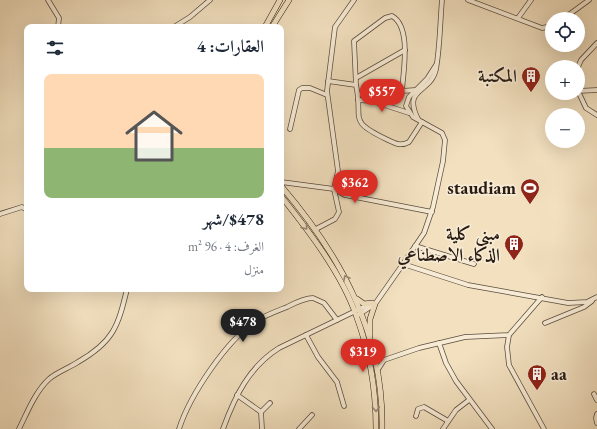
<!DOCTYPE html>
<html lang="ar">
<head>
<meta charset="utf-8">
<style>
	body { margin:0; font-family:"EB Garamond",Amiri,serif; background:#f6f6f7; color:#1f2937; direction:rtl; height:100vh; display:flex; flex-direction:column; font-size:15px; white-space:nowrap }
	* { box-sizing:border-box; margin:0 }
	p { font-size:13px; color:#747a83 }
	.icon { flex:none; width:22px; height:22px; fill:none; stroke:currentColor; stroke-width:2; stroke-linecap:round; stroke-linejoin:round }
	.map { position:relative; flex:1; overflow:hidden; direction:ltr }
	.details { position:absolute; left:24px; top:24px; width:260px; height:268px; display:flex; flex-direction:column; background:#fff; border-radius:8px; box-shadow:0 4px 16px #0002; direction:rtl }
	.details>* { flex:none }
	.controls { position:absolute; left:545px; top:12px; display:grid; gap:8px }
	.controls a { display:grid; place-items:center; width:40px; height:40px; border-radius:50%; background:#fff; box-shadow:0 4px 16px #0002; font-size:20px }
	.price { position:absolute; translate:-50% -34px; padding:0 9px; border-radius:14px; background:#d93025; color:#fff; font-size:13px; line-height:26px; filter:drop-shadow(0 1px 2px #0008) }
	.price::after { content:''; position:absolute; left:50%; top:24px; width:12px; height:9px; margin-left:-6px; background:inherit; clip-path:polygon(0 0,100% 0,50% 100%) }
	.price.current { background:#222; color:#fff }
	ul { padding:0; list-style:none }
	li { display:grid; align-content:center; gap:8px; height:212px; padding:0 20px }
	li span { display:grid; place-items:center; height:124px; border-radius:8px; color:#555 }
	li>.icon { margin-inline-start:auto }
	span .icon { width:72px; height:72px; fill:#fffc; stroke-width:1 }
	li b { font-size:17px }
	h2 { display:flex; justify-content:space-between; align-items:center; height:48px; padding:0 20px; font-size:17px }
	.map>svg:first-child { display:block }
</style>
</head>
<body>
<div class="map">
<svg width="597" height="429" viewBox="0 0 597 429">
	<rect width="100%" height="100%" fill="#f2e0bf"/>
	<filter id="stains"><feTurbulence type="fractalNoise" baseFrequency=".005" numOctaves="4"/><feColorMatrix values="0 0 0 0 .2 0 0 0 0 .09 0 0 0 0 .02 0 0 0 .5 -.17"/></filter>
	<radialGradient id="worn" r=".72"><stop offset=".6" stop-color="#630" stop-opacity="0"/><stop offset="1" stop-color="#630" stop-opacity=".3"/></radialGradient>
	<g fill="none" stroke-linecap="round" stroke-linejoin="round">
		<defs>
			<g id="minor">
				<polyline points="48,0 59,18 58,27"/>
				<polyline points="468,0 542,28 552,26"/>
				<polyline points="518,18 531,0"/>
				<polyline points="563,19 589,0"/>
				<polyline points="174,27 190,17 210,0"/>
				<polyline points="578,67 581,60 597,43"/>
				<polyline points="356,78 405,50"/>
				<path d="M328 81 356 85C364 119 346 120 386 139 394 143 400 147 409 142L422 122"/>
				<path d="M356 85 354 41 385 18 392 16C412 27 403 73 402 91"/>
				<polyline points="578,91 586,108 597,115"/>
				<polyline points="578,91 597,90"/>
				<polyline points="358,94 416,90"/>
				<polyline points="358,100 372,101 409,113"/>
				<path d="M418 119C402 87 431 94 436 69 440 47 440 23 442 0"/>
				<polyline points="290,129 299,90 302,88 310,88 327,95"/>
				<polyline points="281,182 334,189 345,195 432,212"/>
				<polyline points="0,214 22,207 27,210"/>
				<polyline points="316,229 335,219 339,212 334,189 338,171 327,91 335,27 354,0"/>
				<polyline points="415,246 474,264"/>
				<polyline points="403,264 468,285 568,303 587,302 597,297"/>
				<polyline points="358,315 375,304 403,264 424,233 433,207 443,161 445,140 442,133 413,117 406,106 409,97 427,79 436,65"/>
				<polyline points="545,323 584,307 592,301"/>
				<polyline points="306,335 318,357 337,382 344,406"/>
				<polyline points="509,335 507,347 509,365 544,429"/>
				<polyline points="439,343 446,363 456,381 492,429"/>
				<polyline points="377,371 384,360 419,348 465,337 509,335 542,297"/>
				<polyline points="594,394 597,400"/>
				<polyline points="237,395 261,412 262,429"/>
				<polyline points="261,412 270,403"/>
				<polyline points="597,414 596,418 597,423"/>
				<polyline points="416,416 418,409 424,407 448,421"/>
				<path d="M19 429C27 413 35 392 49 379 57 372 69 368 78 362 113 342 118 327 127 289"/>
				<path d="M179 429C190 395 226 341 256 321 266 315 277 311 287 307 295 303 304 298 313 298L324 303 337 320"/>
				<path d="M223 429C235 396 249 367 279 348L370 304"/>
				<polyline points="299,429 312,415"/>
				<polyline points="443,429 456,410 469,400"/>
			</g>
			<g id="major">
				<polyline points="265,27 280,0"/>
				<polyline points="272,27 289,0"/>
				<path d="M281 186C341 256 384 334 382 429"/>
				<path d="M281 196C308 230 342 274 356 315 370 352 376 390 376 429"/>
				<polyline points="357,299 364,304 372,303"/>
				<polyline points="370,335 370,319 375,304"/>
			</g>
		</defs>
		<!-- minor casing -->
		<use href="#minor" stroke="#5a4c3e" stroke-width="5.5"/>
		<!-- major casing -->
		<use href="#major" stroke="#271b13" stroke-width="6"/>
		<!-- minor -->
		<use href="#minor" stroke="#f7ebd5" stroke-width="4"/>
		<!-- major -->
		<use href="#major" stroke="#f2e0bf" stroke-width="5"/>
	</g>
	<!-- one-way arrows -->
	<defs><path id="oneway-chevron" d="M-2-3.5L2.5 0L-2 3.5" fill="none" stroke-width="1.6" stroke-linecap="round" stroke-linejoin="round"/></defs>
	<g stroke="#978772">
		<use href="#oneway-chevron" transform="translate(305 227) rotate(53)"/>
		<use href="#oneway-chevron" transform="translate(346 278) rotate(-116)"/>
		<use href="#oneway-chevron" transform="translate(376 409) rotate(87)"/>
	</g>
	<!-- icons -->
	<defs>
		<symbol id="building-pin" viewBox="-11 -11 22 30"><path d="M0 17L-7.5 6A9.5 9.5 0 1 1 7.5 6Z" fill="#8f2418" stroke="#f7ebd5"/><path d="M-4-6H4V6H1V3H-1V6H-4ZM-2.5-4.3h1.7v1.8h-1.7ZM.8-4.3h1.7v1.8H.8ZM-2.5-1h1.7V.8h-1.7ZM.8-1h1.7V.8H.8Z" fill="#fff"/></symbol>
		<symbol id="stadium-pin" viewBox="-11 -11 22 30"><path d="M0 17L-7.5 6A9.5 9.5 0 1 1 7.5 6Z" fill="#8f2418" stroke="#f7ebd5"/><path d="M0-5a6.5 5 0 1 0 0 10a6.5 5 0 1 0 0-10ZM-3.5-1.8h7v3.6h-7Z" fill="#fff"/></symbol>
	</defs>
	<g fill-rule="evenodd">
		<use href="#building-pin" x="520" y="65" width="22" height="30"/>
		<use href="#stadium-pin" x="519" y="177" width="22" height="30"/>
		<use href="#building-pin" x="503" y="233" width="22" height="30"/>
		<use href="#building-pin" x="526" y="363" width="22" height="30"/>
	</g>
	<g text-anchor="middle" stroke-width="3.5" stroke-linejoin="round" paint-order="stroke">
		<!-- poi labels -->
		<g font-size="18" font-weight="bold" fill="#271b13" stroke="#f7ebd5" text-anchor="end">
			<text x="517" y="82">المكتبة</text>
			<text x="516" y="194">staudiam</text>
			<text x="500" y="240">مبنى كلية<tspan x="500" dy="21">الذكاء الاصطناعي</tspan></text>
			<text x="551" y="380" text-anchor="start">aa</text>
		</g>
	</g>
	<rect width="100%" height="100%" filter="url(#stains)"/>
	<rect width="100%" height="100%" fill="url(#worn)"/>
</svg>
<div class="controls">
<a><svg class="icon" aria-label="locate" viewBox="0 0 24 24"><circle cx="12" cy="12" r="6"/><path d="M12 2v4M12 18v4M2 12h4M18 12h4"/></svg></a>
<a>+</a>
<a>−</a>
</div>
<b class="price" style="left:382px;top:113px">$557</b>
<b class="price" style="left:355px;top:204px">$362</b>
<b class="price current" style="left:243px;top:343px">$478</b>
<b class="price" style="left:363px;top:373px">$319</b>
<section class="details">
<h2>العقارات: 4<svg class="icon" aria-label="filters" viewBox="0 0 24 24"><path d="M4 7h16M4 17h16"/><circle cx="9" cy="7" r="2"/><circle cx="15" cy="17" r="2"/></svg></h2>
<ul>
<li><span style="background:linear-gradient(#ffd9b3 60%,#8fb573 0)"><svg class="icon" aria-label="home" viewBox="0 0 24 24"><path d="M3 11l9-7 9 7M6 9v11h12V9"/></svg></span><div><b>$478/شهر</b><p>الغرف: 4 · 96 m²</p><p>منزل</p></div></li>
</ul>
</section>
</div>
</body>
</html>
